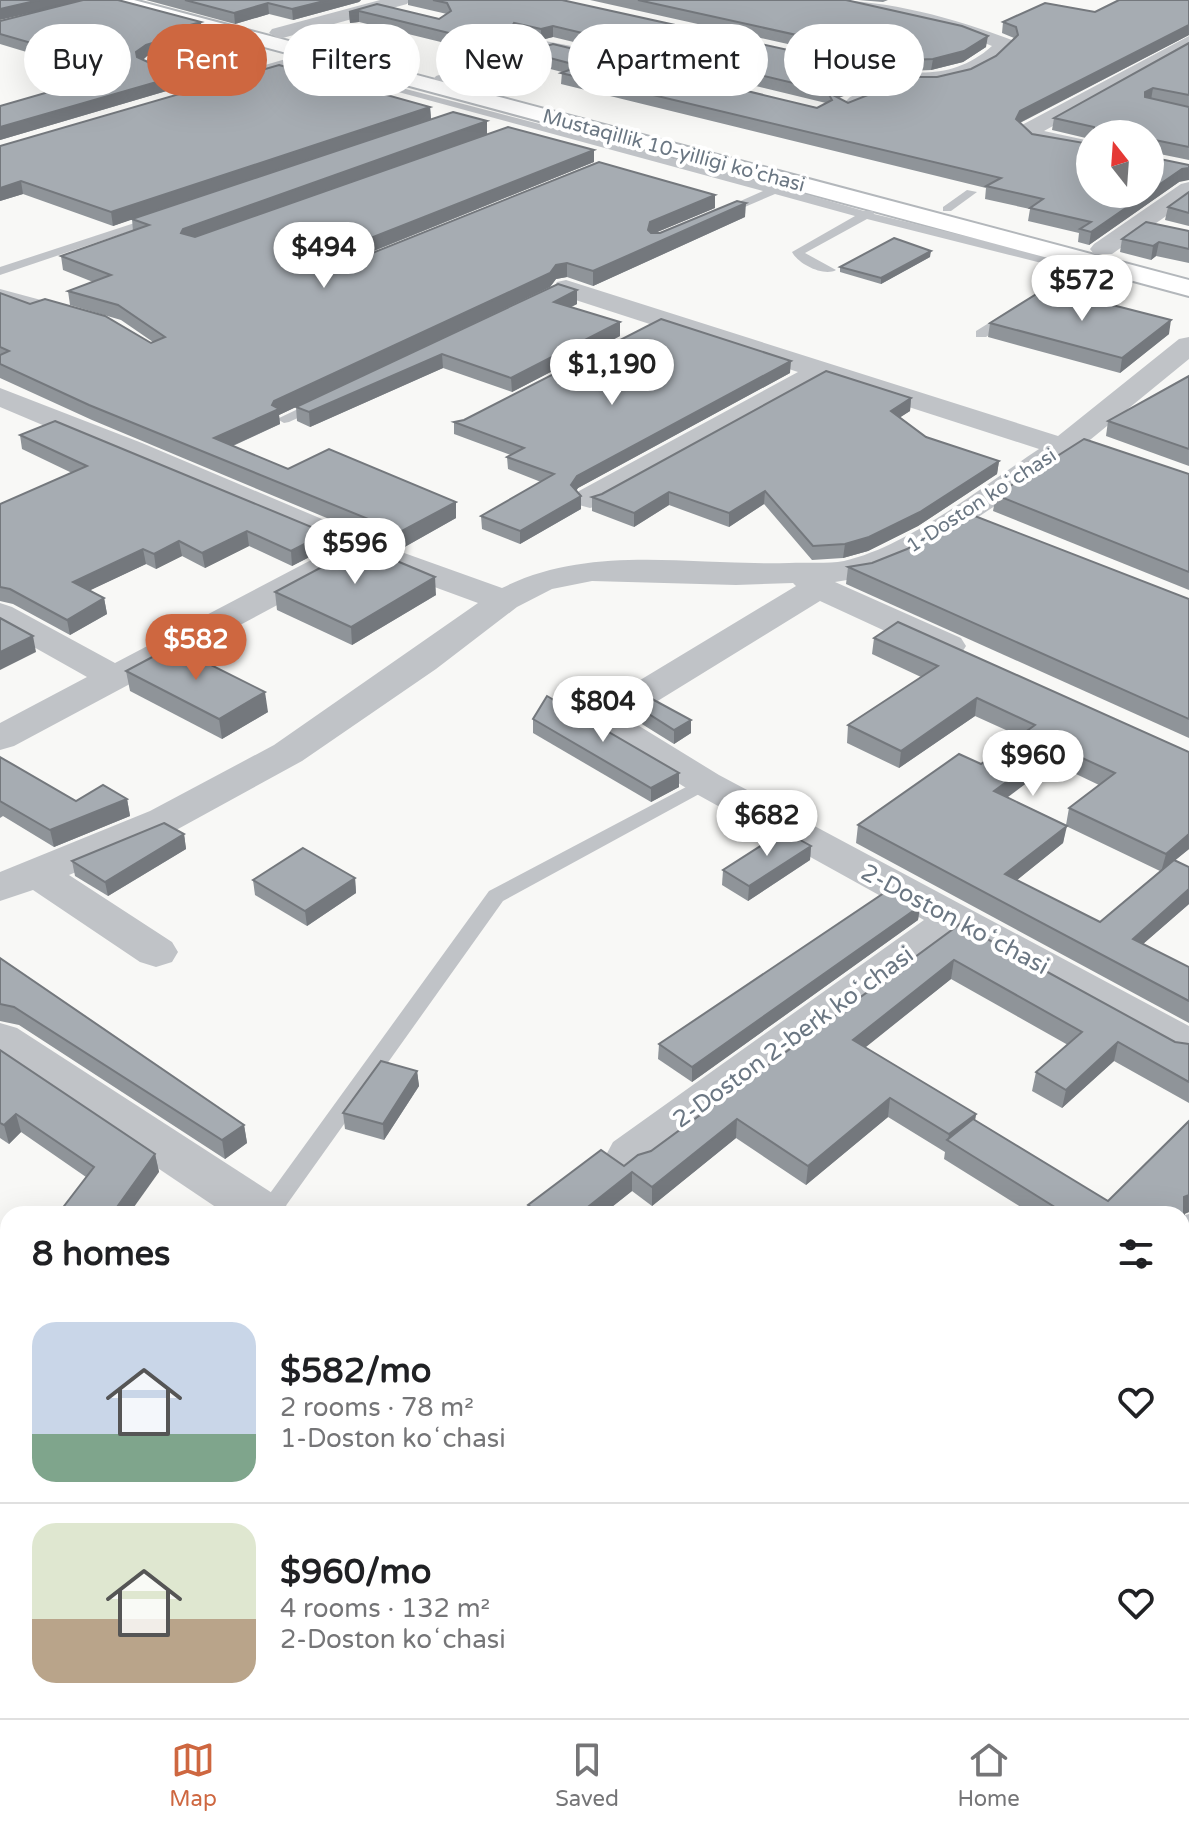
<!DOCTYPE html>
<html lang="en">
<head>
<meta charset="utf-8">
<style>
	body { margin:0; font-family:"Varela Round",sans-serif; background:#f2f2f2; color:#202124; height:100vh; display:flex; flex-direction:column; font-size:30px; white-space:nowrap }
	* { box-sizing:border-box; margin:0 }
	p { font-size:26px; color:#757577 }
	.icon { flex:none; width:44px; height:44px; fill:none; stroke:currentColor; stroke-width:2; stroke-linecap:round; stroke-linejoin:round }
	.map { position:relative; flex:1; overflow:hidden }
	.drawer { position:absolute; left:0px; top:1206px; width:1190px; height:512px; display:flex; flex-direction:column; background:#fff; border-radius:24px 24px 0 0; box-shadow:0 8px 32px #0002 }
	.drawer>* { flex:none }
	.guide { position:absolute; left:24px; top:24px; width:1142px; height:72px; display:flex; gap:16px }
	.needle { width:52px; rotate:343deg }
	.tools { position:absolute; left:1076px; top:120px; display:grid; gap:16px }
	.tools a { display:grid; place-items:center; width:88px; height:88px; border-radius:50%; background:#fff; box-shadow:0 8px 32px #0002; font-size:40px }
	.price { position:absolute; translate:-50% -68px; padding:0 18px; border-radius:28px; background:#fff; color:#222; font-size:26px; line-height:52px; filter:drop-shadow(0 2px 4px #0008) }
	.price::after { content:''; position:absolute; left:50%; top:48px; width:24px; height:18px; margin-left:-12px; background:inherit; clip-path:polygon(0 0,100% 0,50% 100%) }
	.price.active { background:#ce6740; color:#fff }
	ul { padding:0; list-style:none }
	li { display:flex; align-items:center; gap:24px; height:200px; padding:0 32px }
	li+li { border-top:2px solid #e0e0e0 }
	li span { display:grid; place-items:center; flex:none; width:224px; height:160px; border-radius:24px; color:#555 }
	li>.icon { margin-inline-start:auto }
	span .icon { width:96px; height:96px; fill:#fffc; stroke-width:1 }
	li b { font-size:34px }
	h2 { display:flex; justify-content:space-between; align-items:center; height:96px; padding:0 32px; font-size:34px }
	.pill { padding:0 28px; border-radius:36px; background:#fff; box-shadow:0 8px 32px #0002; font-size:28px; line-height:72px }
	.pill.active { background:#ce6740; color:#fff }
	.tab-bar { display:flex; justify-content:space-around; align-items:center; height:112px; border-top:2px solid #e0e0e0; background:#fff; font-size:22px; color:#757577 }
	.tab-bar a { display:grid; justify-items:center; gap:4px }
	.tab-bar .active { color:#ce6740 }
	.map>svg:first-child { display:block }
</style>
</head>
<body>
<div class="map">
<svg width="1189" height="1718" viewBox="0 0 1189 1718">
	<rect width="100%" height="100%" fill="#f8f8f6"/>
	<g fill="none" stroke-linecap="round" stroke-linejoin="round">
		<defs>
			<polygon id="secondary" points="102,0 134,0 1189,280 1189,296 105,4"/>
		</defs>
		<!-- secondary casing -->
		<use href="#secondary" stroke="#b3b7bb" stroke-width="4"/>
		<!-- service -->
		<g fill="#c0c3c7" fill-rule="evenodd">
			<polygon points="240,31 243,36 151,66 165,73 165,77 159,77 140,66 148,59"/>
			<polygon points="515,37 548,45 550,47 545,50 512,42"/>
			<path d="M295 60 781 187 864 211H873L874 214 1094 267 986 337H976V331L1073 271 867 219 805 253 836 270C824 277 798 264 792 252L855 216 775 194 726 215H718V211L763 191 295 64Z"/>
			<polygon points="967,190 977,192 951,211 943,211 943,207"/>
			<polygon points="159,215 165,218 163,220 0,275 0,267"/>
			<polygon points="0,289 67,307 68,310 62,314 0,297"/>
			<polygon points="319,399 326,403 324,406 289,422 284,423 277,419"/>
			<polygon points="705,777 715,783 712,787 503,901 280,1214 255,1214 489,891"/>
			<polygon points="8,1560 8,1594 0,1597 0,1563"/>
		</g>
		<!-- minor -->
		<g fill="#c0c3c7" fill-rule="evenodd">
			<polygon points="380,0 410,0 407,4 279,39 269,33 272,29"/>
			<path d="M826 0C888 0 954 18 1012 40L1015 44 993 65 968 78 935 86H911L857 107 850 105 846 101 850 97 888 81 818 65 815 61 818 57 825 55C883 68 942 91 992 46L962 34 829 4Z"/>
			<polygon points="1189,36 1189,50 1044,131 1090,141 1090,155 1031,143 1017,131 1020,126"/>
			<polygon points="545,41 587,49 590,53 580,59 546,53 443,86 433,80 436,76"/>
			<polygon points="320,49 327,51 330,55 327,59 231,87 221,81 224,77"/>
			<polygon points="1189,182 1189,200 1112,254 1094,254 1090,249 1094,244 1181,184"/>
			<path d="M566 280 1058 436 1179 339 1189 337V359L1074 453 920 556 859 578 835 582 961 638 966 646 961 654 948 657 935 654 820 601 643 710 631 721 719 775 1189 1026V1062L1172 1058 957 939 649 1168 631 1173 613 1168 606 1155 613 1142 924 920 691 791 593 730 588 722 617 694 796 586 793 583 736 585 592 581 552 589 517 607 436 669 302 761 178 829 69 875 172 942 178 952 172 962 156 967 140 962 33 890 0 901V872L150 811 274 745 478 603 369 563 0 407V388L142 443 393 549 502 588C591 543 693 566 789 563 807 562 827 564 844 561 909 546 983 486 1039 449L825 380 601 505 590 508 579 505 574 498 579 491 798 372 557 294 553 288 557 282Z"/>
			<polygon points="327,555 339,558 344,565 339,572 14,746 0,750 0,723 87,677 0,628 0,603 12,607 115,663 315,558"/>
			<polygon points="0,1023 17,1028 283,1200 291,1214 226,1214 0,1062"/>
			<polygon points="1189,1214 1189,1260 1182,1262 1182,1216"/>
		</g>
		<!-- secondary -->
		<use href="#secondary" fill="#fff" fill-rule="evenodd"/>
	</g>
	<!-- wall -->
	<g fill="#8f9499" fill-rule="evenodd">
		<polygon points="0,0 202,33 177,40 178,47 147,56 143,60 165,70 168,70 160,66 159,54 248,67 0,140 0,106 106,76 0,44 0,21 39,11"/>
		<polygon points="146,0 361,0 359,2 293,20 269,14 235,24"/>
		<polygon points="408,0 562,0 878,82 839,98 848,103 937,77 971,69 996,56 1014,38 1002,33 1003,22 1189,0 1189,35 1020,123 1032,134 1179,182 1089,245 1078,242 1079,233 1028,221 1030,209 985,199 986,188 561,84 562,72 527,63 527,52 817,108 826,103 553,37 541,40 517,35 519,36 520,47 494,55 359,22 350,23 349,12 377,4 439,19 447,14 408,5"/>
		<polygon points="590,0 846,0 986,47 963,62 931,70 909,71"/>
		<polygon points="858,0 888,0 883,2"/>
		<polygon points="1189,43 1189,160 1150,152 1150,134 1090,134 1090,139 1052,130 1054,118"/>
		<polygon points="430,107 431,119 487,134 379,173 594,162 332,268 715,208 655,233 745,217 593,286 567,277 556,279 550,287 279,415 280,424 233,446 288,469 456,502 456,518 401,549 92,420 0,378 0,293 30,304 151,343 153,342 121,320 70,305 68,291 93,282 63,270 61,256 133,231 132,219 113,226 23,194 0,201 0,146"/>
		<polygon points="1189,192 1189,226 1165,220 1168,207"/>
		<polygon points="1189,231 1189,263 1156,256 1151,260 1120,252 1122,239"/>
		<polygon points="930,257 881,284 840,272 840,267"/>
		<polygon points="577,290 577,304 571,307 620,336 512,392 443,368 310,427 297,421 296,407"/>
		<polygon points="990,323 1169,334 1120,373 988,337"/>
		<polygon points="790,373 578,488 576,491 581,509 520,544 482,529 481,516 541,482 508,469 507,457 511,455 454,434 454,422"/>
		<polygon points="1189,376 1189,466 1106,436 1108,421"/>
		<polygon points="911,398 910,411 900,417 926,437 999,461 997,474 918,526 868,551 843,558 812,560 764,504 729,527 669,505 634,527 592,511 592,497"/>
		<polygon points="20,435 326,533 327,548 292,566 249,546 205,568 182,556 156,569 146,564 90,590 104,598 107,614 70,635 13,604 0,601 0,504 72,473 22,449"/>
		<polygon points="1189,474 1189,590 993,511 996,495"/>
		<polygon points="848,567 1189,599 1189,738 846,584"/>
		<polygon points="275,592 436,595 352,645 277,610"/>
		<path d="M874 638 1189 752V849L1175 860 1189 867V904L1143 944 1189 967V1023L856 843 858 825 981 764 1019 736 975 716 899 768 847 743 848 725 921 677 872 654ZM1053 763 1099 785 1069 808 1066 825 1007 797ZM1066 826 1160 871 1100 922 1017 880 1063 843Z"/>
		<polygon points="126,671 268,712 222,739 130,691"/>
		<polygon points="638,707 691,733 674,744 637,721"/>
		<polygon points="533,719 679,773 679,787 651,802 533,733"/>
		<polygon points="0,757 76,801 127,799 130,816 54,847 3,816 0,818"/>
		<polygon points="184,834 186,849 108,896 75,876 72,861"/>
		<polygon points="811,846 810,860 748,901 722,885 723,870"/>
		<polygon points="355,878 356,893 307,926 255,895 253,880"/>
		<polygon points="920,906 918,920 692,1082 658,1059 659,1044"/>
		<polygon points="960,924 1175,1042 1189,1044 1189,1103 1114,1061 1062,1108 1032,1091 1036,1072 1068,1045 951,979 865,1047 976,1114 975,1120 1108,1201 1189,1121 1189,1212 1184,1214 1189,1361 1182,1369 1182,1214 1032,1214 944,1159 945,1152 888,1117 806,1185 736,1138 652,1206 632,1191 603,1214 529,1214 528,1205 624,1166 651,1151"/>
		<polygon points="0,958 244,1125 247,1143 225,1159 19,1025 0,1021"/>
		<polygon points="0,1050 155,1154 159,1172 86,1177 21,1132 9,1144 0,1138"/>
		<polygon points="417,1071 419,1086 384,1140 345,1129 343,1113"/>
		<polygon points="1182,1451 1189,1456 1189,1569 1182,1564"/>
		<polygon points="529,1710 852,1710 845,1718 538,1718"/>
	</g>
	<!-- shaded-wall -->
	<g fill="#74787d">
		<polygon points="39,0 87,0 0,20 0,9"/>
		<polygon points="328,0 361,0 359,2 293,20 292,9"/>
		<polygon points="268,3 269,14 235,24 234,13"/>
		<polygon points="359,11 359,22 350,23 349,12"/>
		<polygon points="201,22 202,33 177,40 178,47 147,56 138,64 136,52 146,45 165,32"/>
		<polygon points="514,23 514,34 519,36 520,47 494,55 494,44 509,32"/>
		<polygon points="1189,25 1189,35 1019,123 1016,119 1020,111"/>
		<polygon points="553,26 553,37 541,40 541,29"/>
		<polygon points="988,36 986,47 963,62 931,70 933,59"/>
		<polygon points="247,56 248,67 0,140 0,127"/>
		<polygon points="879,70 878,82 835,99 833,95 836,88"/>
		<polygon points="1153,88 1151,100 1143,103 1145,92"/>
		<polygon points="430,107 431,119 113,226 111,212"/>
		<polygon points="487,121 487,134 185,242 181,233 183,229"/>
		<polygon points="594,150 594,162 326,270 324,267 325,256"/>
		<polygon points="1189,168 1189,180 1179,182 1089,245 1091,232 1146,194 1150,194 1150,191 1182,169"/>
		<polygon points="21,181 23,194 0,201 0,188"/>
		<polygon points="715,195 715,208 650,235 648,230 650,222"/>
		<polygon points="746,203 745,217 593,286 593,271"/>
		<polygon points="1159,242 1156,256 1151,260 1153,246"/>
		<polygon points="931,251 930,257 881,284 881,278"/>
		<polygon points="567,263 567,277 556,279 550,287 279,415 280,424 216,453 214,438 272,405 274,401 556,265"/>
		<polygon points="577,290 577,304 554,315 554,302"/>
		<polygon points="1171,320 1169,334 1120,373 1122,358"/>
		<polygon points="620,322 620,336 512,392 511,378"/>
		<polygon points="442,354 443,368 310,427 309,412"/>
		<polygon points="791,361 790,373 578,488 571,498 571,485 577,476"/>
		<polygon points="911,398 910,411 890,424 891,411"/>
		<polygon points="999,461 997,474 918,526 868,551 843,558 845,544"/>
		<polygon points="765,491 764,504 729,527 729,513"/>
		<polygon points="669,492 669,505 634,527 634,513"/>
		<polygon points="581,496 581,509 520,544 520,531"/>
		<polygon points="456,502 456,518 401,549 400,532"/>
		<polygon points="247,531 249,546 205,568 202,553"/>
		<polygon points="326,533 327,548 292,566 291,551"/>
		<polygon points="179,541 182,556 156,569 154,554"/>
		<polygon points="143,549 146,564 76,597 73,582"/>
		<polygon points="435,577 436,595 352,645 351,627"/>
		<polygon points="104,598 107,614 70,635 67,620"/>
		<polygon points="33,636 36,652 0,670 0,652"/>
		<polygon points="265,692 268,712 222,739 219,719"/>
		<polygon points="977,698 975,716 899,768 901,751"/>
		<polygon points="691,720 691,733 674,744 674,730"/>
		<polygon points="1056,746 1053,763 992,809 994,791"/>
		<polygon points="679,773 679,787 651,802 651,788"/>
		<polygon points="127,799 130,816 54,847 50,830"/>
		<polygon points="1067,826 1063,843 1002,892 1005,874"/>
		<polygon points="184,834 186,849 108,896 105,882"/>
		<polygon points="1189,834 1189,849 1161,872 1166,854"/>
		<polygon points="811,846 810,860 748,901 749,886"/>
		<polygon points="355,878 356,893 307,926 305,911"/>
		<polygon points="1189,889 1189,904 1128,957 1133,939"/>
		<polygon points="920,906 918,920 692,1082 692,1067"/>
		<polygon points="954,960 951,979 851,1059 853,1040"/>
		<polygon points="1118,1042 1114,1061 1062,1108 1066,1090"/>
		<polygon points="417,1071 419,1086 384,1140 383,1124"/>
		<polygon points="890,1098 888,1117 806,1185 808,1166"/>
		<polygon points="16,1114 21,1132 9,1144 4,1125"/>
		<polygon points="976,1114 973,1133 948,1140 949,1134"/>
		<polygon points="737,1119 736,1138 652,1206 652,1187"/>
		<polygon points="244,1125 247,1143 225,1159 222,1140"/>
		<polygon points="155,1154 159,1172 129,1214 112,1214"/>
		<polygon points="632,1172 632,1191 603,1214 579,1214"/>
		<polygon points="1189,1195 1189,1212 1182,1215 1184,1197"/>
		<polygon points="1189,1348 1189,1361 1182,1369 1182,1356"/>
		<polygon points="838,1710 852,1710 845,1718 830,1718"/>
	</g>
	<!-- building -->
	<g fill="#a6acb2" stroke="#74787d" stroke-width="2">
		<polygon points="0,0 39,0 0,9"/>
		<polygon points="83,0 118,0 201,22 165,32 176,36 146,45 136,52 137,57 165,70 175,70 176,64 159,54 198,42 247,56 0,127 0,106 125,70 0,34 0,21"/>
		<polygon points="185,0 328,0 292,9 268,3 234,13"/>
		<polygon points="433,0 562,0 879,70 836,88 833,95 848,103 913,77 937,77 971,69 996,56 1018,35 1016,27 1003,22 1045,3 1095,12 1119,0 1189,0 1189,25 1020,111 1016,119 1032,134 1090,144 1090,194 1146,194 1091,232 1080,229 1091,222 1030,208 1043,199 986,186 1001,178 561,73 580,66 527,52 553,44 817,108 832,100 827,91 553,26 541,29 514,23 509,32 519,36 494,44 359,11 349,12 377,4 439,19 451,11 447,3"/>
		<polygon points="638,0 846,0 962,26 988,36 964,51 933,59 910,60"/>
		<polygon points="1189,43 1189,95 1153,88 1145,92 1145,97 1189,107 1189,147 1150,139 1150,151 1150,134 1094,134 1094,127 1054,118"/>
		<polygon points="279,65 430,107 111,212 21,181 0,188 0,146"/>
		<polygon points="453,112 487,121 183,229 181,233 195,237 508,127 594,150 325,256 324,267 335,268 599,162 715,195 650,222 648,230 651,233 660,233 737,201 746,203 593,271 567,263 556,265 550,273 274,401 272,405 279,409 214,438 288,469 329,449 456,502 400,532 89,405 0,364 0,355 9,351 0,347 0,293 30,304 45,299 105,316 151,343 165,337 118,305 68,291 111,275 61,256 149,225 132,219"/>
		<polygon points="1150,157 1189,165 1189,168 1182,169 1150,191"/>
		<polygon points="1189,192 1189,213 1168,207"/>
		<polygon points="1146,222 1189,231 1189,249 1159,242 1153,246 1122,239"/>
		<polygon points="894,238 931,251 881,278 840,267"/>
		<polygon points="558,284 577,290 554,302 620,322 511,378 442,354 309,412 296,407"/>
		<polygon points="1046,288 1171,320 1122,358 990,323"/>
		<polygon points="661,319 791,361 577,476 571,485 581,496 520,531 481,516 554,474 507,457 524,448 454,422 464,420"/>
		<polygon points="826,371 911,398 891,411 926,437 999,461 920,512 869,537 845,544 813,546 765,491 729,513 669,492 634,513 592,497 602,494"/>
		<polygon points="1189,376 1189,449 1108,421"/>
		<polygon points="55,421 326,533 291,551 247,531 202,553 179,541 154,554 143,549 73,582 104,598 67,620 10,589 0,587 0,504 87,466 20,435"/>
		<polygon points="1084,439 1189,474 1189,572 996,495"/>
		<polygon points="967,513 1189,599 1189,719 848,567 872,563 907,549"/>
		<polygon points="361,546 435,577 351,627 275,592"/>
		<polygon points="0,618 33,636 0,652"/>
		<polygon points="898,622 1189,752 1189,834 1166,854 1069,808 1115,773 1056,746 994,791 1067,826 1005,874 1100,922 1174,860 1189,867 1189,889 1133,939 1189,967 1189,1001 858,825 959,754 981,764 1035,725 977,698 901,751 848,725 938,666 874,638"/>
		<polygon points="173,646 265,692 219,719 126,671"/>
		<polygon points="547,696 679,773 651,788 533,719"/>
		<polygon points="652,699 691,720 674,730 638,707"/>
		<polygon points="0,757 76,801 103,785 127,799 50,830 0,801"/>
		<polygon points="164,823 184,834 105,882 72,861"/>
		<polygon points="784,831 811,846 749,886 723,870"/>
		<polygon points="303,848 355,878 305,911 253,880"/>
		<polygon points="890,889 920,906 692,1067 659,1044"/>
		<polygon points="960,924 1175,1042 1189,1044 1189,1082 1118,1042 1066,1090 1036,1072 1082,1032 954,960 853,1040 976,1114 949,1134 890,1098 808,1166 737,1119 652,1187 632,1172 579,1214 541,1214 528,1205 601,1150 624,1166 638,1155 651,1151"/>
		<polygon points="0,958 244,1125 222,1140 14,1007 0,1004"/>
		<polygon points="0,1050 155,1154 112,1214 58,1214 94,1167 16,1114 4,1125 0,1123"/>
		<polygon points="381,1061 417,1071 383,1124 343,1113"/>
		<polygon points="973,1119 1108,1201 1189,1121 1189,1195 1184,1197 1184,1243 1189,1245 1189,1348 1182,1356 1182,1281 1185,1278 1182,1276 1182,1214 1066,1214 947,1140"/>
		<polygon points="1182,1451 1189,1456 1189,1545 1182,1540"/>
		<polygon points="548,1710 838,1710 830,1718 557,1718"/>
	</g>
	<g text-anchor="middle" stroke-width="8" stroke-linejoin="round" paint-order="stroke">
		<!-- far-street labels -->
		<g font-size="20" fill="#6b7783" stroke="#fff">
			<text transform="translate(674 150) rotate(15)" y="7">Mustaqillik 10-yilligi ko'chasi</text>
			<text transform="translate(981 500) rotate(-33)" y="7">1-Doston koʻchasi</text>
		</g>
		<!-- street labels -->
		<g font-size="24" fill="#6b7783" stroke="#fff">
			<text transform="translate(955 919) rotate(28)" y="8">2-Doston koʻchasi</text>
			<text transform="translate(793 1037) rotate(-36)" y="8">2-Doston 2-berk koʻchasi</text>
		</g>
	</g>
</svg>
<div class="tools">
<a><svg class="needle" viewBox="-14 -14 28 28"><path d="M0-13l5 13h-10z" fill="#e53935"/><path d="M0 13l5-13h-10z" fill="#757577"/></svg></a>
</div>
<b class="price" style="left:324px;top:290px">$494</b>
<b class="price" style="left:1082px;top:323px">$572</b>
<b class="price" style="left:612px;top:407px">$1,190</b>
<b class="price" style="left:355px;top:586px">$596</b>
<b class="price active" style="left:196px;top:682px">$582</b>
<b class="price" style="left:603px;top:744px">$804</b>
<b class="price" style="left:1033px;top:798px">$960</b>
<b class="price" style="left:767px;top:858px">$682</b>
<div class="guide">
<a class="pill">Buy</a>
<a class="pill active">Rent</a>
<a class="pill">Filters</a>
<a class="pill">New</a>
<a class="pill">Apartment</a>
<a class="pill">House</a>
</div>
<section class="drawer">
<h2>8 homes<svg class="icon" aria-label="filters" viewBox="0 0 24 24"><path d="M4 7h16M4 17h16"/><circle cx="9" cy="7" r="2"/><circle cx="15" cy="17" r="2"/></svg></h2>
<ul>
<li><span style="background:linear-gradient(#c9d6e8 70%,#7fa58c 0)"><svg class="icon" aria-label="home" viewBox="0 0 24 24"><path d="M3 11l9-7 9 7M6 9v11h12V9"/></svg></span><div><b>$582/mo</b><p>2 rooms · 78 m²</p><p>1-Doston koʻchasi</p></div><svg class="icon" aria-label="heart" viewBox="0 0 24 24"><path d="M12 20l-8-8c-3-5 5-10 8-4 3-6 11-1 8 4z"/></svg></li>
<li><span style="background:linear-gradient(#dfe7d0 60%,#b9a48a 0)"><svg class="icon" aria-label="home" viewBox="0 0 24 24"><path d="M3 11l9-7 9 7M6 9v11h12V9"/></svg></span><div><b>$960/mo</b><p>4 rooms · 132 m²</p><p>2-Doston koʻchasi</p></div><svg class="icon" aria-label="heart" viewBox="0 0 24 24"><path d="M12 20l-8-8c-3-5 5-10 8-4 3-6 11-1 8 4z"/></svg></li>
</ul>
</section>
</div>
<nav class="tab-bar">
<a class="active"><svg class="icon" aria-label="map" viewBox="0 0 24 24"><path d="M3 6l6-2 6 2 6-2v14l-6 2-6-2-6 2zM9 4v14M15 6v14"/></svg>Map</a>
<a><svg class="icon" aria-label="saved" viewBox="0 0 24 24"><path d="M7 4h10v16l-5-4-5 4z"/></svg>Saved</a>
<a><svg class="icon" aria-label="home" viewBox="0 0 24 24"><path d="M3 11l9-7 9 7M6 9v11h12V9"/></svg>Home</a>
</nav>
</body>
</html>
